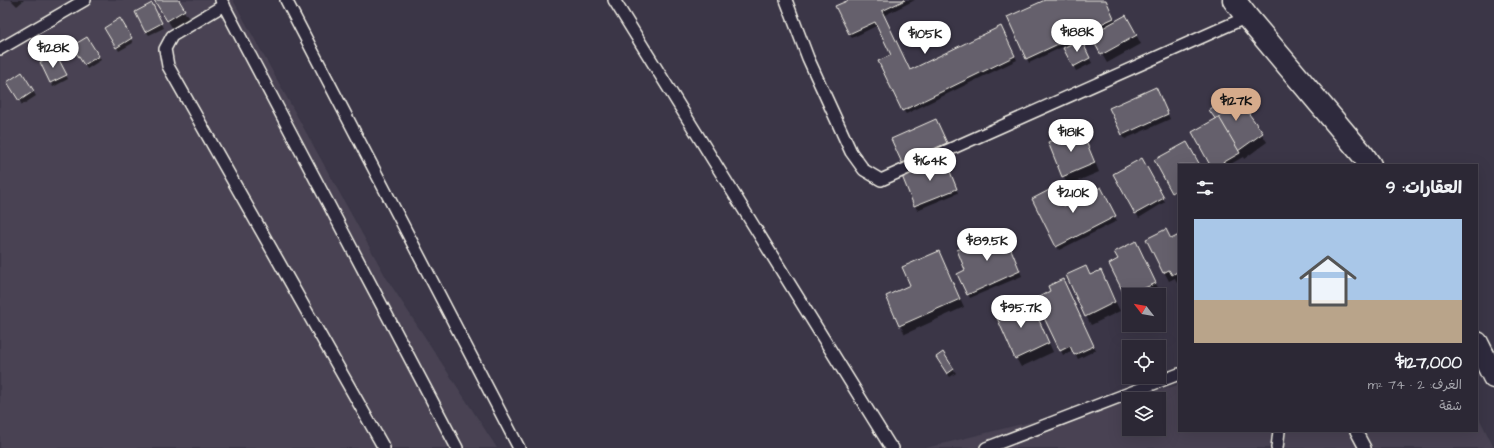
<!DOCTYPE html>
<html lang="ar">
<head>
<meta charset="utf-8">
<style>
	body { margin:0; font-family:"Architects Daughter","Playpen Sans Arabic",sans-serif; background:#383441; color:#f1f3f6; direction:rtl; height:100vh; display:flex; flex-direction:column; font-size:15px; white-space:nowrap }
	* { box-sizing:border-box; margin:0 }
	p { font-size:13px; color:#a6a6ad }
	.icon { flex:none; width:22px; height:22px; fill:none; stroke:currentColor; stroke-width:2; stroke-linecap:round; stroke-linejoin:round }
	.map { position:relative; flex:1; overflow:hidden; direction:ltr }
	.drawer { position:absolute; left:1178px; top:164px; width:300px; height:268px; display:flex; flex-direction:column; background:#2c2835; border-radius:0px; box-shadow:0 4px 16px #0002,0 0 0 1px #484450; direction:rtl }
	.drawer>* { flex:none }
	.needle { width:26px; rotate:301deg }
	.buttons { position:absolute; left:1122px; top:288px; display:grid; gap:8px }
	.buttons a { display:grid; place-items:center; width:44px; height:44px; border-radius:0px; background:#2c2835; box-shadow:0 4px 16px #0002,0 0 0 1px #484450; font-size:20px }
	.price { position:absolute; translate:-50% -34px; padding:0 9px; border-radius:14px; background:#fff; color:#222; font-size:13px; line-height:26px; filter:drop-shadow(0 1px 2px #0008) }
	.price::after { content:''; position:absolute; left:50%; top:24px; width:12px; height:9px; margin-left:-6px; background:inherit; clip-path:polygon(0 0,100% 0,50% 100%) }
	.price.current { background:#d6ab8b; color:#111 }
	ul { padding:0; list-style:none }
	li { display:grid; align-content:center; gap:8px; height:212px; padding:0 16px }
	li span { display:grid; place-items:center; height:124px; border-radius:0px; color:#555 }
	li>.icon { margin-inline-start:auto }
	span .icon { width:72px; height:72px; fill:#fffc; stroke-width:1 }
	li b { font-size:17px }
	h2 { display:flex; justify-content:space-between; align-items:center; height:48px; padding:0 16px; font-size:17px }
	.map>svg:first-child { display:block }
</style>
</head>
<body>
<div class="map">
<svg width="1494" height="448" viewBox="0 0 1494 448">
	<rect width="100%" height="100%" fill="#3b3647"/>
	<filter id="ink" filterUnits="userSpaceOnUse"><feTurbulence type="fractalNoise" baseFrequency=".025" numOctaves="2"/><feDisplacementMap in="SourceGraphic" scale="8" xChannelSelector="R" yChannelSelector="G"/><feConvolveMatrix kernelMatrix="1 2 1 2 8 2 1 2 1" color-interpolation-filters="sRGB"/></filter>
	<g filter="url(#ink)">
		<!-- built -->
		<g fill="#484352" fill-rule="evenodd">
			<polygon points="0,0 233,0 387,279 497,448 0,448"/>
			<path d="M1179 385V431H1477V414L1494 448H926ZM1129 399H1159V429H1129Z"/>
		</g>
		<!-- shadow -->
		<g fill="#0007">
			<polygon points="11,0 24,0 17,6"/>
			<polygon points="155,0 177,0 189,19 173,29"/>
			<polygon points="851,0 915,0 883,16 910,71 1003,32 1017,60 906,114 903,110 893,55 878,25 852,38 849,34 837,7"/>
			<polygon points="1047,0 1106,0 1116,22 1126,16 1141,44 1107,63 1090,34 1079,39 1092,63 1076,71 1065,49 1080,41 1079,39 1029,63 1027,58"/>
			<polygon points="154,8 164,28 149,35 146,31"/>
			<polygon points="120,20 133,43 119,51 106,28"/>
			<polygon points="87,38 101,60 87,69 74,46"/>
			<polygon points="58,59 68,79 53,87 51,82"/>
			<polygon points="22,73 36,96 22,105 8,82"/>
			<polygon points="1158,92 1170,119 1125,139 1122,135"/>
			<polygon points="936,120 949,148 905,167 893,139"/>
			<polygon points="1216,120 1262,134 1267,142 1244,159 1243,157 1229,165 1212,165"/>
			<polygon points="1081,130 1086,139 1099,172 1068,185 1063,176"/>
			<polygon points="1141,159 1165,202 1139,218 1115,175"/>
			<polygon points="1156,161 1199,165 1179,165 1179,200"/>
			<polygon points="947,165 958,193 917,210 915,205"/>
			<polygon points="1103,192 1117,221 1059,250 1057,246"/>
			<polygon points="1005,236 1022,276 970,298 968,294 967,270"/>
			<polygon points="1179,237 1179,282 1177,283 1175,278 1169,281 1147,239 1171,240"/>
			<polygon points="1140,251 1160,292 1154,295 1129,295 1129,302 1127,297"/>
			<polygon points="943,260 964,307 905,334 900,325 911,285"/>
			<polygon points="1086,267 1091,276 1105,280 1120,311 1091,325 1086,316"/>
			<polygon points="1065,284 1096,350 1078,359 1073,350 1063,355 1037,299"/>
			<polygon points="1017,312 1036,314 1053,352 1021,367 1016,358"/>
			<polygon points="939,361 953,369 956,373 950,377"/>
		</g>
		<!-- building -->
		<g fill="#65616c" stroke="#f4f1e8">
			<polygon points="154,0 179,0 185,10 167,21"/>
			<polygon points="849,0 905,0 882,11 910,70 1001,26 1015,56 902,111 878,61 891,55 875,22 849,34 835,6"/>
			<polygon points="1045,0 1106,0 1114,18 1026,59 1007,17"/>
			<polygon points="152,3 162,23 145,32 135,12"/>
			<polygon points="1126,15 1137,35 1101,55 1090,35"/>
			<polygon points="120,18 132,38 116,48 104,28"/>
			<polygon points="87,37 99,56 84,65 72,46"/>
			<polygon points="1081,39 1090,58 1073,67 1063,48"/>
			<polygon points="56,54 67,75 50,83 40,62"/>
			<polygon points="22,72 34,91 19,101 7,82"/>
			<polygon points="1156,87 1168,114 1122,135 1109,108"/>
			<polygon points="1233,92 1263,133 1238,151 1209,110"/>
			<polygon points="1219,117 1240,153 1219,165 1210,165 1192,132"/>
			<polygon points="936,119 947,143 902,163 891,139"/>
			<polygon points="1081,129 1095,163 1062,177 1048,142"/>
			<polygon points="1187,142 1200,165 1179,165 1179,189 1172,193 1154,160"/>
			<polygon points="1142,158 1164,198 1135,214 1113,174"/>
			<polygon points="945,159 957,189 914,206 902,176"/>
			<polygon points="1055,187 1064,206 1101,187 1116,216 1056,247 1032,199"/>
			<polygon points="1166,229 1171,239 1179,235 1179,271 1172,275 1169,270 1163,273 1146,239"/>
			<polygon points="1003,230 1020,271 967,295 957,274 965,270 957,250"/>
			<polygon points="1136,241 1156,283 1129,295 1126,298 1109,264 1118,259 1114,252"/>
			<polygon points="939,251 960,299 899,326 886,296 910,285 902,267"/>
			<polygon points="1086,266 1090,275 1101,270 1115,302 1085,317 1066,275"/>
			<polygon points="1063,279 1094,346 1074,355 1070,346 1060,351 1035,299 1050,291 1048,286"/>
			<polygon points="1013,302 1017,311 1032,304 1049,343 1015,359 994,311"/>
			<polygon points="943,352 954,369 947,374 936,357"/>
		</g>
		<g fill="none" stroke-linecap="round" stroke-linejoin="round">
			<defs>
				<g id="lane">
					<polyline points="221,0 457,448"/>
					<polyline points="286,0 519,448"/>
					<polyline points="614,0 890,446 893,448"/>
					<polyline points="786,0 808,58 851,152 864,170 881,180 1247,17"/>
					<polyline points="224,5 172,36 165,49 168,66 384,448"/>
					<polyline points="0,49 85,0"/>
					<polyline points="1356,431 1365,448"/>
					<polyline points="986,448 1179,374"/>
					<polyline points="1277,448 1279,431"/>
				</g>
				<g id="secondary">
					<polyline points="1234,0 1247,17 1363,155 1370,165"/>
					<polyline points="1477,343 1494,377"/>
				</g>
			</defs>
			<!-- lane casing -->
			<use href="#lane" stroke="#f4f1e8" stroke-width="14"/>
			<!-- secondary casing -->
			<use href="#secondary" stroke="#f4f1e8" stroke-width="25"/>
			<!-- lane -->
			<use href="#lane" stroke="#2f2a3d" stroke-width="11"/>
			<!-- secondary -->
			<use href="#secondary" stroke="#2f2a3d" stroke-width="22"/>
		</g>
	</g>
</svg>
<div class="buttons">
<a><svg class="needle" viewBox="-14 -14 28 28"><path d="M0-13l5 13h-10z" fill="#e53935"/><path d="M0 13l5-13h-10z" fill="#a6a6ad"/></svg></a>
<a><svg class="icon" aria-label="locate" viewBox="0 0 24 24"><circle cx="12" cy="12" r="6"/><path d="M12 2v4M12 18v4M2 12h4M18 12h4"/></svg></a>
<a><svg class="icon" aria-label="layers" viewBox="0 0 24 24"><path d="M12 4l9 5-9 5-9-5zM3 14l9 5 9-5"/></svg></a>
</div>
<b class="price" style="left:1077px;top:53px">$188K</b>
<b class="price" style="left:925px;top:55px">$105K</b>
<b class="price" style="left:53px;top:69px">$128K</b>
<b class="price current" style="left:1236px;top:122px">$127K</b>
<b class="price" style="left:1071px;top:153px">$181K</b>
<b class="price" style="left:930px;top:182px">$164K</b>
<b class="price" style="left:1073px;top:214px">$210K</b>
<b class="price" style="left:987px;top:262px">$89.5K</b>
<b class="price" style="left:1021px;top:329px">$95.7K</b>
<section class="drawer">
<h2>العقارات: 9<svg class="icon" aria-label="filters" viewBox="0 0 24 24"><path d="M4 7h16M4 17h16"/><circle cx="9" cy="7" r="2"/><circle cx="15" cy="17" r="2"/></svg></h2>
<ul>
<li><span style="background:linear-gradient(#a9c7e8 65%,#b9a48a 0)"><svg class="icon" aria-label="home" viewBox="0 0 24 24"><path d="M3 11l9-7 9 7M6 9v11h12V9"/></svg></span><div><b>$127,000</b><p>الغرف: 2 · 74 m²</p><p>شقة</p></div></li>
</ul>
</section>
</div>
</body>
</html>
